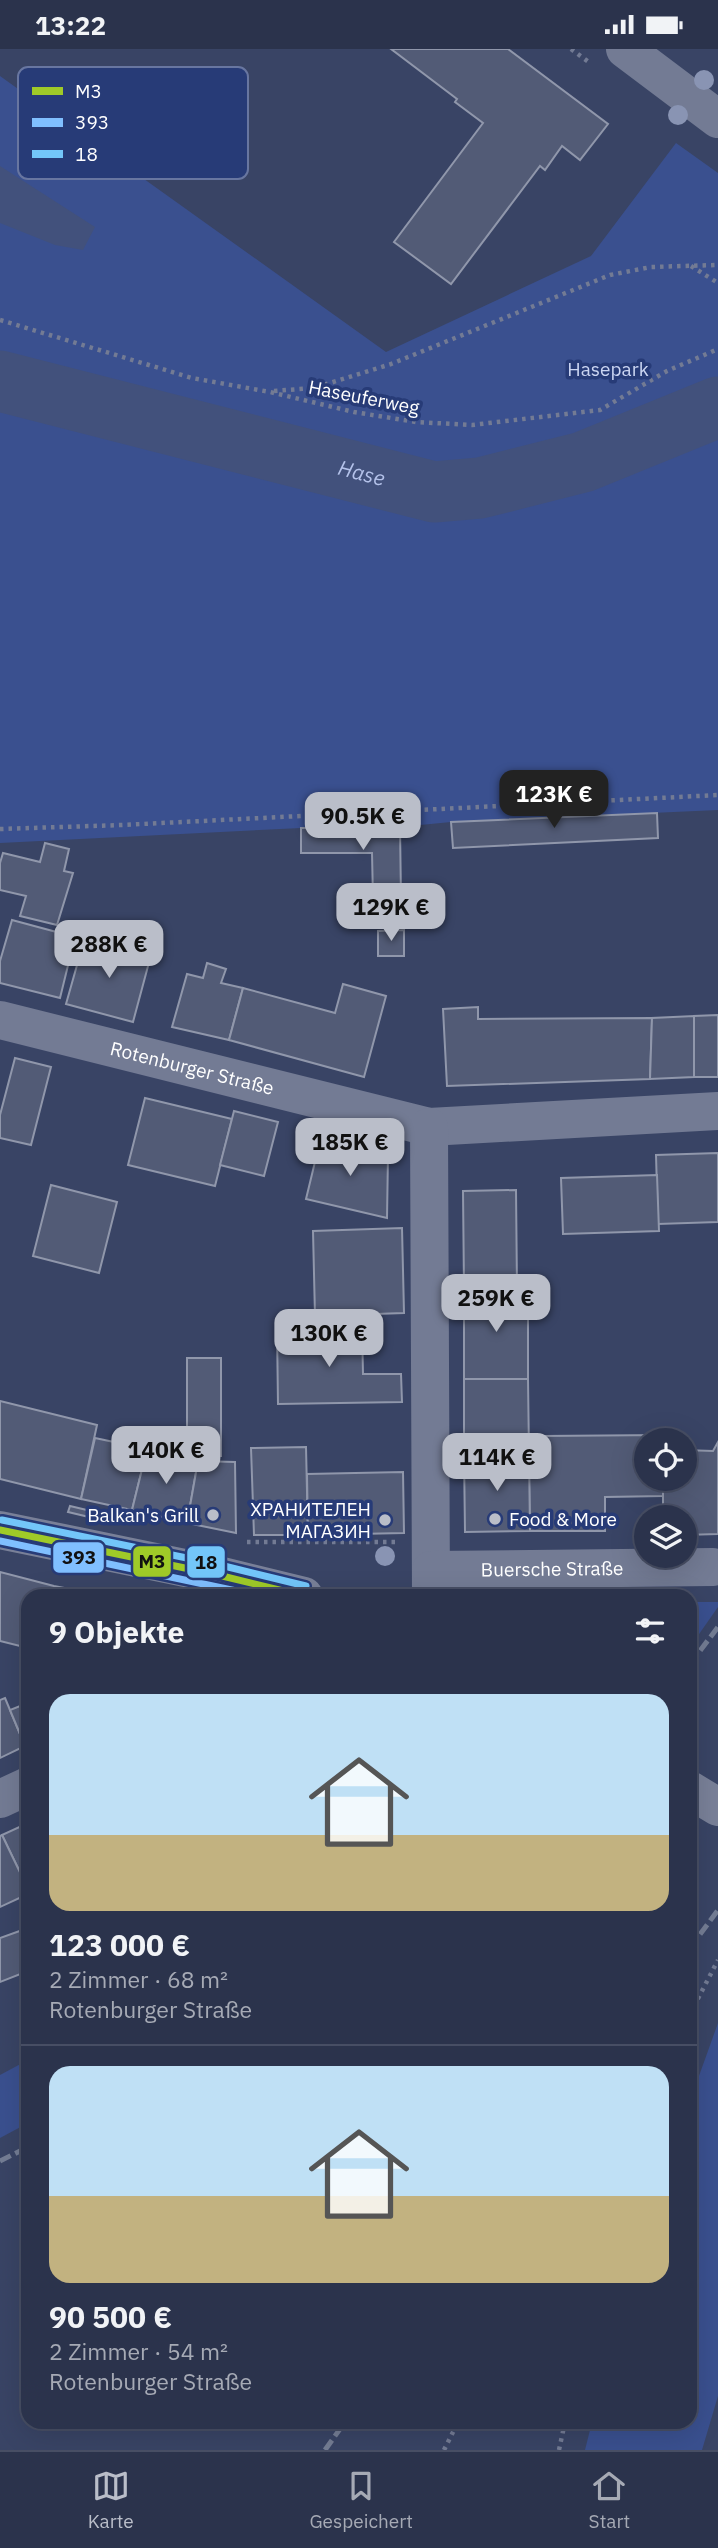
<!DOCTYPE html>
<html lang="de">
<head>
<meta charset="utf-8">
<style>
	body { margin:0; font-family:"IBM Plex Sans",sans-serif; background:#373f56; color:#f1f3f6; height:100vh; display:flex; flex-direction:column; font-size:26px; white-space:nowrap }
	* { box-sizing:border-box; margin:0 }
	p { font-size:23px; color:#a6aab5 }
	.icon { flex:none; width:38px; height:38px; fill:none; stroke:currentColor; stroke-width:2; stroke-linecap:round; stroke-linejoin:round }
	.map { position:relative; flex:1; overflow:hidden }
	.panel { position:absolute; left:21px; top:1540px; width:676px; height:840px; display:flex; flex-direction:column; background:#2b334c; border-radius:21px; box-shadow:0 7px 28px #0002,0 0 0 2px #474e64 }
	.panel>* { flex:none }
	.controls { position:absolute; left:634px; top:1379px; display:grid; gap:14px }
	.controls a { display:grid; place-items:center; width:63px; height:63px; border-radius:50%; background:#2b334c; box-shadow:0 7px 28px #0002,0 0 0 2px #474e64; font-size:35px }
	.price { position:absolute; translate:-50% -60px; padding:0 16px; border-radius:14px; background:#babec9; color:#111; font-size:23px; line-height:46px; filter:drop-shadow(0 2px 4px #0008) }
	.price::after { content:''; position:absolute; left:50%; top:42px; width:21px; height:16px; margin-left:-10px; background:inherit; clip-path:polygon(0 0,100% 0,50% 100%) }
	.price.current { background:#222; color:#fff }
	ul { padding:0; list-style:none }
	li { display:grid; align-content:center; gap:14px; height:371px; padding:0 28px }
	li+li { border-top:2px solid #474e64 }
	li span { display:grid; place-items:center; height:217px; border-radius:21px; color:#555 }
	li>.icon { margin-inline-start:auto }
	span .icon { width:126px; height:126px; fill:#fffc; stroke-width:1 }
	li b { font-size:30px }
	h2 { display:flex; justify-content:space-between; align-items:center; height:84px; padding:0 28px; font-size:30px }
	.status { display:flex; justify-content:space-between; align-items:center; height:49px; padding:0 35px; background:#2b334c; direction:ltr }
	.status svg { height:19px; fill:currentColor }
	.dock { display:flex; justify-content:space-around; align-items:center; height:98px; border-top:2px solid #474e64; background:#2b334c; font-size:19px; color:#a6aab5 }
	.dock a { display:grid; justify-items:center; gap:4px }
	.dock .current { color:#babec9 }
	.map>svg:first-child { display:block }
</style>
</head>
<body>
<div class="status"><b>13:22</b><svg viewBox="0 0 49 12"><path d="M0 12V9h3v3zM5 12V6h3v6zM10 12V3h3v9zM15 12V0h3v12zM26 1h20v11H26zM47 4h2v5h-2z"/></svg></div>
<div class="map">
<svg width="718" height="2401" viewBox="0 0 718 2401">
	<rect width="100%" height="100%" fill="#394465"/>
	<!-- green -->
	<g fill="#3a508f">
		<polygon points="0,27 386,303 591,207 676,94 718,124 718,761 451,773 400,778 301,779 0,794"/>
		<polygon points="690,1553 718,1553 718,1558 690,1598"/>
		<polygon points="718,1974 718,2347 702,2401 585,2401 592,2373 690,2373 690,2052"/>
		<polygon points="28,2011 28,2074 0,2089 0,2026"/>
	</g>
	<!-- water -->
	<polygon fill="#42517c" points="0,117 95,178 83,201 55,196 0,174"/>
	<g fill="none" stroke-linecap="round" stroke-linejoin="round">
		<!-- river -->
		<path stroke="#42517c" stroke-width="61" id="s1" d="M0 332 434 443 480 439 583 413 718 358"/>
	</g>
	<!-- building -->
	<g fill="#525b76" stroke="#9097ab" stroke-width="2">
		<polygon points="391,0 508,0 608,75 580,111 562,97 545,121 540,117 451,235 394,193 483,74 455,53 457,50"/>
		<polygon points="657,764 658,789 453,799 451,773"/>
		<polygon points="400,778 401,850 373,850 372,804 301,804 301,779"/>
		<polygon points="45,794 69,800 64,822 73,824 57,876 20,867 26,847 0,841 0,814 3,804 40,813"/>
		<polygon points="12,871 75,888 60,949 0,934 0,912"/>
		<polygon points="404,881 404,907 378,907 378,882"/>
		<polygon points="85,888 151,906 133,973 66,955"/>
		<polygon points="207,914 226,920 221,934 243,939 229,991 172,978 187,925 203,929"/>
		<polygon points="343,935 386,947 364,1028 229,991 243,939 335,964"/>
		<polygon points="478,958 478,970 652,969 650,1030 447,1037 443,960"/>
		<polygon points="718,966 718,1028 694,1028 694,967"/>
		<polygon points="694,967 694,1028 650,1030 652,969"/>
		<polygon points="15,1009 51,1018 31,1096 0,1089 0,1066"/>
		<polygon points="145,1049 232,1070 215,1137 128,1116"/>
		<polygon points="234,1062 278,1073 264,1127 220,1116"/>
		<polygon points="321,1088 388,1105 387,1169 306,1150"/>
		<polygon points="718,1104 718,1173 658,1175 656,1106"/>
		<polygon points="657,1126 659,1182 563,1185 561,1129"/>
		<polygon points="51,1136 117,1153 99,1224 33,1207"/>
		<polygon points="516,1141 517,1239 464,1239 463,1142"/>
		<polygon points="402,1179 404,1264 315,1267 313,1182"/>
		<rect x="464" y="1239" width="64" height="91"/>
		<polygon points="362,1278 363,1325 401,1325 402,1353 278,1355 277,1279"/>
		<rect x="187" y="1309" width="34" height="98"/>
		<polygon points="464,1330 528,1330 529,1405 464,1406"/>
		<polygon points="0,1352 97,1376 81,1450 0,1430"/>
		<polygon points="663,1386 663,1391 646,1391 646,1430 663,1430 663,1447 605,1448 605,1482 530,1482 529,1427 543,1427 542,1387"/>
		<polygon points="95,1389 147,1400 132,1461 81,1450"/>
		<polygon points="718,1393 718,1485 684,1486 684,1468 663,1468 663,1430 684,1430 684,1401 713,1402"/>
		<polygon points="306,1398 308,1486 254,1486 251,1399"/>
		<polygon points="147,1400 198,1412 187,1474 132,1461"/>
		<polygon points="529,1405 530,1482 465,1483 464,1406"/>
		<polygon points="198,1412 235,1413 236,1484 187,1474"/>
		<polygon points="403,1423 404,1484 308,1486 307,1425"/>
		<polygon points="70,1457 91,1462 89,1468 68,1463"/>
		<polygon points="0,1523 54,1537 106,1547 28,1547 28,1599 0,1592"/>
		<polygon points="5,1649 25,1697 0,1709 0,1651"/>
		<polygon points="25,1655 28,1662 28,1696 25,1697 10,1661"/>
		<polygon points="28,1774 28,1840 2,1786"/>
		<polygon points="2,1786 28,1840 28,1845 0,1858 0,1787"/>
		<polygon points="28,1879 28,1922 0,1933 0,1889"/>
	</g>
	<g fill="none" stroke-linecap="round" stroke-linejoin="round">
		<!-- path -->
		<g stroke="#737b94" stroke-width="4.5" stroke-dasharray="3.5 5" stroke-linecap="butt">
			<polyline points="571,0 590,14"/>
			<polyline points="691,217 718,234"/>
			<polyline points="0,271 192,329 270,343 354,363 416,373 472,376 600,361 667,322 718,300"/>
			<polyline points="274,342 314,339 391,315 610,226 651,218 718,216"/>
			<polyline points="0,780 122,776 718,746"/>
			<polyline points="247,1493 395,1493"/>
			<polyline points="690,1965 718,1911"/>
			<polyline points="444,2401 458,2373"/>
			<polyline points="559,2401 565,2373"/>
		</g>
		<!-- minor -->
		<g stroke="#737b94" stroke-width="38">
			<path id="s2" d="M0 971 429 1078 718 1062"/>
			<polyline points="429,1078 431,1547"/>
			<path id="s3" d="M431 1521 713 1518"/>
			<polyline points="0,1750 28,1737"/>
		</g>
		<!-- tertiary -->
		<polyline stroke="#737b94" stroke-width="38" points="625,0 718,70"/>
		<!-- secondary -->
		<g stroke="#798098" stroke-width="38">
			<polyline points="0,1481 214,1525 304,1547"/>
			<polyline points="690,1741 718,1758"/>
		</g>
		<!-- rail -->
		<g stroke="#747d94" stroke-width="5" stroke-dasharray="12 5" stroke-linecap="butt">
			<polyline points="690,1615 718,1578"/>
			<polyline points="690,1899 718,1861"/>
			<polyline points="0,2112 28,2098"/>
			<polyline points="325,2401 345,2373"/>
		</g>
		<defs>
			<polyline id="bus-1" points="0,1481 214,1525 304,1547"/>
			<polyline id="bus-2" points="0,1492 260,1547"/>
			<polyline id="bus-3" points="2,1471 216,1515 306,1537"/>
		</defs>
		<!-- bus-1 casing -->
		<use href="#bus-1" stroke="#273b77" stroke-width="12"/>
		<!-- bus-2 casing -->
		<use href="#bus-2" stroke="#273b77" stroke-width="12"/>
		<!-- bus-3 casing -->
		<use href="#bus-3" stroke="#273b77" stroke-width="12"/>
		<!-- bus-1 -->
		<use href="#bus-1" stroke="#9fca28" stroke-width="7"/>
		<!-- bus-2 -->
		<use href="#bus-2" stroke="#80bfff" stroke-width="7"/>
		<!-- bus-3 -->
		<use href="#bus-3" stroke="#73c6f9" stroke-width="7"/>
	</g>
	<!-- trees -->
	<g fill="#8994b3">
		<circle cx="704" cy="31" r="10"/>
		<circle cx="678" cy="66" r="10"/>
		<circle cx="385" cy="1507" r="10"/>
	</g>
	<!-- markers -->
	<g fill="#babec9" stroke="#273b77" stroke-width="2.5">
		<circle cx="213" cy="1466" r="7"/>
		<circle cx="495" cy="1470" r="7"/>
		<circle cx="385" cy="1471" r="7"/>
	</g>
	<g text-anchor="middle" stroke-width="7" stroke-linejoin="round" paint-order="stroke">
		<!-- park labels -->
		<g font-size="19" fill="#cbd5f2" stroke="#273b77">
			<text x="608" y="327">Hasepark</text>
		</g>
		<!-- street labels -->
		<g font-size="19" fill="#fff" stroke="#273b77">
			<text transform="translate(364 348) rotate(11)" y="7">Haseuferweg</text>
			<text dy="7" stroke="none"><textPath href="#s2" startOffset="198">Rotenburger Straße</textPath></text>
			<text dy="7" stroke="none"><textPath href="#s3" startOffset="121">Buersche Straße</textPath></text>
		</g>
		<!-- poi labels -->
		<g font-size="19" fill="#fff" stroke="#273b77" text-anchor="end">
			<text x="371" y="1467">ХРАНИТЕЛЕН<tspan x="371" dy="22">МАГАЗИН</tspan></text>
			<text x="199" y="1473">Balkan's Grill</text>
			<text x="509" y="1477" text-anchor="start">Food &amp; More</text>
		</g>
		<!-- water labels -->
		<g font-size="21" font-style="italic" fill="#b4c2ea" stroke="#273b77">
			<text dy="7" stroke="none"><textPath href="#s1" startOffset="373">Hase</textPath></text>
		</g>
	</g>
	<!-- legend -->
	<rect x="18" y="18" width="230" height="112" rx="10" fill="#273b77" stroke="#6876a0" stroke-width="2"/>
	<rect x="32" y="38" width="31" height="8" fill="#9fca28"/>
	<rect x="32" y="69" width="31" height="9" fill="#80bfff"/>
	<rect x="32" y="101" width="31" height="8" fill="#73c6f9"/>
	<g font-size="19" fill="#fff">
		<text x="75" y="49">M3</text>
		<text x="75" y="80">393</text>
		<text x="75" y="112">18</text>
	</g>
	<g stroke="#273b77" stroke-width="2.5">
		<rect x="52" y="1492" width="53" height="33" rx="7" fill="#80bfff"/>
		<rect x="132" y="1496" width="40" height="33" rx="7" fill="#9fca28"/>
		<rect x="186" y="1496" width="40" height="34" rx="7" fill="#73c6f9"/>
	</g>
	<g font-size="19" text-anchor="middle" font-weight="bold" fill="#111">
		<text x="79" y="1515">393</text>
		<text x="152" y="1519">M3</text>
		<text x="206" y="1520">18</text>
	</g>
</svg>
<div class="controls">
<a><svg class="icon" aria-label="locate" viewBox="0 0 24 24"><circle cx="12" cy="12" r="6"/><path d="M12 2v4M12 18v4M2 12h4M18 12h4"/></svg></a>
<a><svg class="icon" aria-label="layers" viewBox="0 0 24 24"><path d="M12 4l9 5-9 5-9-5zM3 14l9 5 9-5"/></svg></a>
</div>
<b class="price current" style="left:554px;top:781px">123K €</b>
<b class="price" style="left:363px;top:803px">90.5K €</b>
<b class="price" style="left:391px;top:894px">129K €</b>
<b class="price" style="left:109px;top:931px">288K €</b>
<b class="price" style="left:350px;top:1129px">185K €</b>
<b class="price" style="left:496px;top:1285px">259K €</b>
<b class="price" style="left:329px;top:1320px">130K €</b>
<b class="price" style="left:166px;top:1437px">140K €</b>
<b class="price" style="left:497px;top:1444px">114K €</b>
<section class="panel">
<h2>9 Objekte<svg class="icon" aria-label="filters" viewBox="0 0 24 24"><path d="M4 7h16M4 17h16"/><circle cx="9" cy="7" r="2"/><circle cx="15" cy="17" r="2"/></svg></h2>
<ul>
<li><span style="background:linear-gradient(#bfe0f5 65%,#c2b280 0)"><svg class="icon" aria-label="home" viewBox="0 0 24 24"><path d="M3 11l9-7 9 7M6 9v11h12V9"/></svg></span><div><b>123 000 €</b><p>2 Zimmer · 68 m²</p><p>Rotenburger Straße</p></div></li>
<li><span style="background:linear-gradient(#bfe0f5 60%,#c2b280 0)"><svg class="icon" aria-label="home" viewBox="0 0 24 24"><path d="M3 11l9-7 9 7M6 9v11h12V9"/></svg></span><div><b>90 500 €</b><p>2 Zimmer · 54 m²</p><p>Rotenburger Straße</p></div></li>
</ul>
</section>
</div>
<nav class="dock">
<a class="current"><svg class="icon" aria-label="map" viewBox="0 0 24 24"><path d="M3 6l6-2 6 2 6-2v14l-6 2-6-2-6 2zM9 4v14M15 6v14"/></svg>Karte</a>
<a><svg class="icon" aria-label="saved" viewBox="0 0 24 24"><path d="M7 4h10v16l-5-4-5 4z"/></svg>Gespeichert</a>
<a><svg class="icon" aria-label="home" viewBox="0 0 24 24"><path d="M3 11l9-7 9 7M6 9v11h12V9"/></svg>Start</a>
</nav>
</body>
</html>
